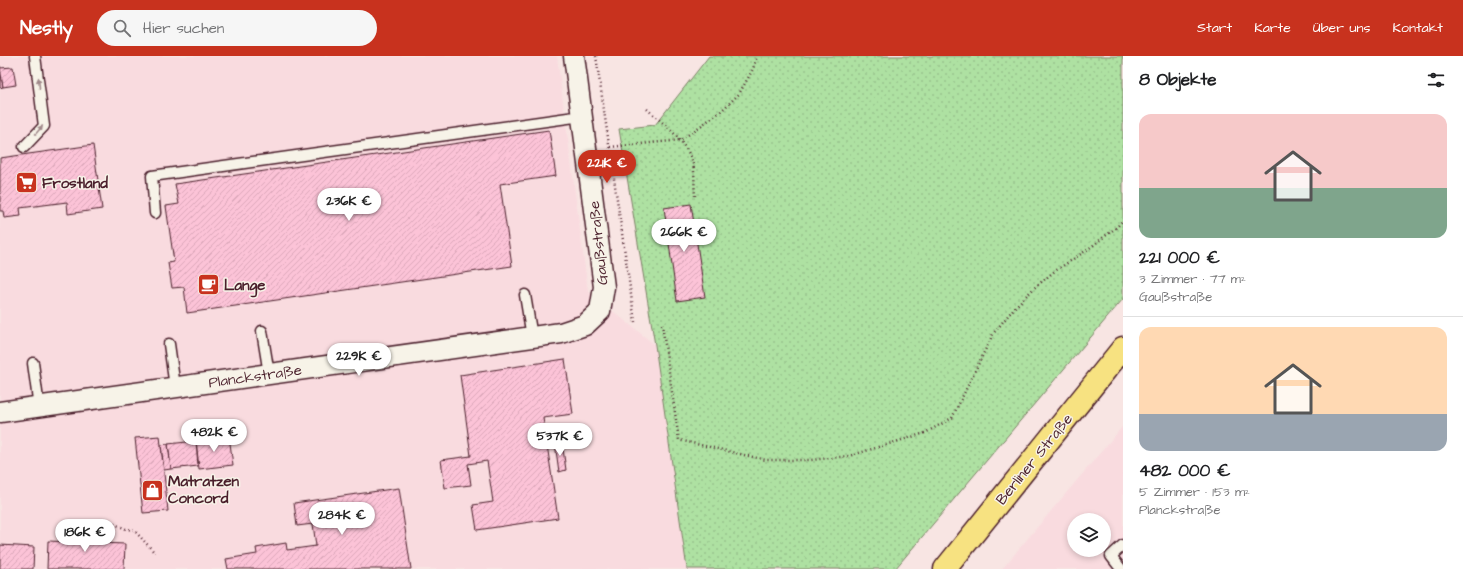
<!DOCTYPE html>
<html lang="de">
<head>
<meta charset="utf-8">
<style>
	body { margin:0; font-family:"Architects Daughter",sans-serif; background:#f6f6f6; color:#202124; height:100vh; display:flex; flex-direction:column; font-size:15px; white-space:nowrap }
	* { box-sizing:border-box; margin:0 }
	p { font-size:13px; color:#757577 }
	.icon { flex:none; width:22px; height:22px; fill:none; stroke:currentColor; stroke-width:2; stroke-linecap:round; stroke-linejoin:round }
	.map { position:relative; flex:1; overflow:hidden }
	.panel { display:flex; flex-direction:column; background:#fff; width:340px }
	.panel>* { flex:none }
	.buttons { position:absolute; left:1067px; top:457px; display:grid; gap:8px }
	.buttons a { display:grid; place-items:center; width:44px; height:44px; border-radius:50%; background:#fff; box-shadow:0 2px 6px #0003; font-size:20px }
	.price { position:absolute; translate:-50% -34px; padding:0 9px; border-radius:14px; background:#fff; color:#222; font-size:13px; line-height:26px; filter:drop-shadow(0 1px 2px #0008) }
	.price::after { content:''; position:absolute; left:50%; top:24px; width:12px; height:9px; margin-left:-6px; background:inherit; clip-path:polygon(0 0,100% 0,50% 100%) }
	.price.active { background:#c8321e; color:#fff }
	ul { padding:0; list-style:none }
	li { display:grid; align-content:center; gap:8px; height:212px; padding:0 16px }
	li+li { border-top:1px solid #e0e0e0 }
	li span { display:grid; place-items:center; height:124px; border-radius:12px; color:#555 }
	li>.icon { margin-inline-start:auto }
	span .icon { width:72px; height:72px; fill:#fffc; stroke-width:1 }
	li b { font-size:17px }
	h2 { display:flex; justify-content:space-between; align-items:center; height:48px; padding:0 16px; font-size:17px }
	header { display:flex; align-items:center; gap:24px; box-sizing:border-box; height:56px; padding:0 20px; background:#c8321e; color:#fff }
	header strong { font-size:19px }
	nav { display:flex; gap:22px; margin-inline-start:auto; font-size:14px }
	.search { width:280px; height:36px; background:#f6f6f6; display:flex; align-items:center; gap:10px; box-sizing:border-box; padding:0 14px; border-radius:22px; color:#757577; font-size:15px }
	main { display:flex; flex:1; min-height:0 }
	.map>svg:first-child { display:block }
</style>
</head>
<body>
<header>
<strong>Nestly</strong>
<div class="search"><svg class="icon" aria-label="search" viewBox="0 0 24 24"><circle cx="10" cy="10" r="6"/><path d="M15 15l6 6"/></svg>Hier suchen</div>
<nav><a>Start</a><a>Karte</a><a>Über uns</a><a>Kontakt</a></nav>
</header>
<main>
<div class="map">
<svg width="1123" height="513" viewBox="0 0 1123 513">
	<defs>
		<pattern id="park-dots" width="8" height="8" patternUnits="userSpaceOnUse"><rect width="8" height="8" fill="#aee1a2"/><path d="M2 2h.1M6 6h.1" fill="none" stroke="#97c18c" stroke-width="1.8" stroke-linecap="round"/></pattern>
		<pattern id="building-hatch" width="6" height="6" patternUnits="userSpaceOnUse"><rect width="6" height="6" fill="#fcc3d7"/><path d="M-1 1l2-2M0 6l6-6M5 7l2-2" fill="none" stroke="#daa7b9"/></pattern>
	</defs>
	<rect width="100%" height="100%" fill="#f8e5e3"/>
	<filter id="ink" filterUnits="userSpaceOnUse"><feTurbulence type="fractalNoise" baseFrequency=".025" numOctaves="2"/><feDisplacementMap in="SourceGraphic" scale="8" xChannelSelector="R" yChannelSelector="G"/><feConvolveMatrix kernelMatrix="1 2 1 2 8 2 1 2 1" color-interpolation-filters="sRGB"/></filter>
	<g filter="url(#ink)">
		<!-- built -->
		<g fill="#f9dbdf" fill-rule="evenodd">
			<polygon points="0,0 557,0 588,235 655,289 687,513 0,513"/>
			<path d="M1123 370V513H1002ZM1074 464H1104V494H1074Z"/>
		</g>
		<!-- park -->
		<polygon fill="url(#park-dots)" stroke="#7c8066" points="709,0 1123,0 1123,243 895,513 687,513 655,289 619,73 655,69"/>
		<!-- building -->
		<g fill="url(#building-hatch)" stroke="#4a1f2b">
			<polygon points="0,10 3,31 0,32"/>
			<polygon points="13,11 16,29 3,31 0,12"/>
			<polygon points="549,74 556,120 500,128 512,210 187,257 184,231 172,232 168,207 174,206 166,150 179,148 175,128"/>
			<polygon points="93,89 102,153 68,158 67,146 20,152 21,160 4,162 3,155 0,155 0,102"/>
			<polygon points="691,148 705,241 677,245 664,152"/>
			<polygon points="565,303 573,358 543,362 558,462 477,474 473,449 493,446 487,405 468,408 471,429 445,432 441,404 471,400 460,319"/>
			<polygon points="160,380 168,455 143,457 135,382"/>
			<polygon points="229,380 233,409 199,413 196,384"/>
			<polygon points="196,385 198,410 171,413 168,388"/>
			<polygon points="562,386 566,414 559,416 555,387"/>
			<polygon points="168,388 171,413 164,414 161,389"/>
			<polygon points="399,432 411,513 228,513 226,503 257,498 256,492 286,487 287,494 316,490 313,468 297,470 294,447"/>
			<polygon points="74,473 100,475 100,487 125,488 124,513 47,513 48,485 74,486"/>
			<polygon points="0,489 34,491 33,513 0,513"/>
		</g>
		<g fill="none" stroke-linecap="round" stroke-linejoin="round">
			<defs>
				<g id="service">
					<polyline points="24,91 44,70 35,0"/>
					<polyline points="155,157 152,120 582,60"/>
					<polyline points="525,239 532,281"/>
					<polyline points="262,275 269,318"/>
					<polyline points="169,288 175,331"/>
					<polyline points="33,307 39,351"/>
					<polyline points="1121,513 1111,500 1123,489"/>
				</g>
				<polyline id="minor" points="0,356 561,277 585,269 600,255 604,231 574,0"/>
				<polyline id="primary" points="945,513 1123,292"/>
			</defs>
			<!-- service casing -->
			<use href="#service" stroke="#4a1f2b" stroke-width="13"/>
			<!-- minor casing -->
			<use href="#minor" stroke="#4a1f2b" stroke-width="23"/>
			<!-- primary casing -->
			<use href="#primary" stroke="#4a1f2b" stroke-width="25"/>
			<!-- path -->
			<g stroke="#4a1f2b" stroke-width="2.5" stroke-dasharray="1 3" stroke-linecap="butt">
				<polyline points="596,0 635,266"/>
				<path d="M647 53C665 69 686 84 693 108 695 118 694 130 695 140"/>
				<polyline points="610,91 681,84 720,56 739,38 753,13 757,0"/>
				<polyline points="662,268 679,384 766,404 811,404 849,400 925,377 952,362 993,278 1015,251 1034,232 1055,215 1087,194 1117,171 1123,164"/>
				<polyline points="103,463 126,473 134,474 155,497"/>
			</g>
			<!-- service -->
			<use href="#service" stroke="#f7f3e8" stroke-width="10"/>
			<!-- minor -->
			<use href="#minor" stroke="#f7f3e8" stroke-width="20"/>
			<!-- primary -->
			<use href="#primary" stroke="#f7e281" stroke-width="22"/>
		</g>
		<!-- one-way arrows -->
		<defs><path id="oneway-solid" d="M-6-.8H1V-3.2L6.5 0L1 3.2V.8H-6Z"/></defs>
		<g fill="#a0898a">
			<use href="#oneway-solid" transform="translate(39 27) rotate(-96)"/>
			<use href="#oneway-solid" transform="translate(39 74) rotate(-50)"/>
		</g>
	</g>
	<!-- icons -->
	<defs>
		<symbol id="supermarket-square" viewBox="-11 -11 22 22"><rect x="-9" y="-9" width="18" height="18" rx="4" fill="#c8321e" stroke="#f7f3e8"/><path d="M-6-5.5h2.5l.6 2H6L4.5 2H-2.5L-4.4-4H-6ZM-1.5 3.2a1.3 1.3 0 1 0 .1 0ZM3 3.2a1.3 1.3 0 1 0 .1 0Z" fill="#fff"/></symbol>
		<symbol id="cafe-square" viewBox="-11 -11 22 22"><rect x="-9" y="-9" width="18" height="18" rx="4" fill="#c8321e" stroke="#f7f3e8"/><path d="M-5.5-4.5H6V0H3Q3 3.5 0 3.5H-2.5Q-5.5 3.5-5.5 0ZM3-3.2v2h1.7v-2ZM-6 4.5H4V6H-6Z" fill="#fff"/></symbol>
		<symbol id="shop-square" viewBox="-11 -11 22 22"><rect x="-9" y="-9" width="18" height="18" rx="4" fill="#c8321e" stroke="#f7f3e8"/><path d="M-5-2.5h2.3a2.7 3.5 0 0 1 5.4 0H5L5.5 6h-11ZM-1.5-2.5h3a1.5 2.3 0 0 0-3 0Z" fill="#fff"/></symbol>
	</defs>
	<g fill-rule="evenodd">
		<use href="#supermarket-square" x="14" y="114" width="25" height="25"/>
		<use href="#cafe-square" x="196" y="216" width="25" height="25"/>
		<use href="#shop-square" x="140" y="422" width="25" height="25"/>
	</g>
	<g text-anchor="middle" stroke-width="3" stroke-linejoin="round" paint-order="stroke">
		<!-- poi labels -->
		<g font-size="15" font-weight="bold" fill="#4a1f2b" stroke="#f7f3e8" text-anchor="start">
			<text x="42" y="132">Frostland</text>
			<text x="224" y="234">Lange</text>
			<text x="168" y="430">Matratzen<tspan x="168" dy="17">Concord</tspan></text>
		</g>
		<!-- street labels -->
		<g font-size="15" fill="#4a1f2b" stroke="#f7f3e8">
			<text transform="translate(598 187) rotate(-96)" y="5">Gaußstraße</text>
			<text transform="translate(255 320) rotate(-8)" y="5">Planckstraße</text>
			<text transform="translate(1034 403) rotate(-51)" y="5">Berliner Straße</text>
		</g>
	</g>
</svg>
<div class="buttons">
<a><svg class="icon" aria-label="layers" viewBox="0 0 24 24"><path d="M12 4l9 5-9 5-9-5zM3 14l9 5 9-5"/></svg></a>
</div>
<b class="price active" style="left:607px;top:128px">221K €</b>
<b class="price" style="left:349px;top:166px">236K €</b>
<b class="price" style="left:684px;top:197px">266K €</b>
<b class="price" style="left:359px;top:321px">229K €</b>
<b class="price" style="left:214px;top:397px">482K €</b>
<b class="price" style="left:560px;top:401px">537K €</b>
<b class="price" style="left:342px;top:480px">284K €</b>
<b class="price" style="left:85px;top:497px">186K €</b>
</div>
<section class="panel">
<h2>8 Objekte<svg class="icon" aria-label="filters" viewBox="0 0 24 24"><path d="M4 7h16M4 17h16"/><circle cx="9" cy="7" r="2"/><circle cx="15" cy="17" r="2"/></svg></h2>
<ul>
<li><span style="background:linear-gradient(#f6c9c9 60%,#7fa58c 0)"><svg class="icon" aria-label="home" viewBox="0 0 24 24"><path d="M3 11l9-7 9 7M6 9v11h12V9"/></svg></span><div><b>221 000 €</b><p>3 Zimmer · 77 m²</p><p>Gaußstraße</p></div></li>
<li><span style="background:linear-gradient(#ffd9b3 70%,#9aa5b1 0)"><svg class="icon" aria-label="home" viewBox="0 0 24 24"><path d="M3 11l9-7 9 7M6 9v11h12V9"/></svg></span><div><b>482 000 €</b><p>5 Zimmer · 153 m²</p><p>Planckstraße</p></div></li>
</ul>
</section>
</main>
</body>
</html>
